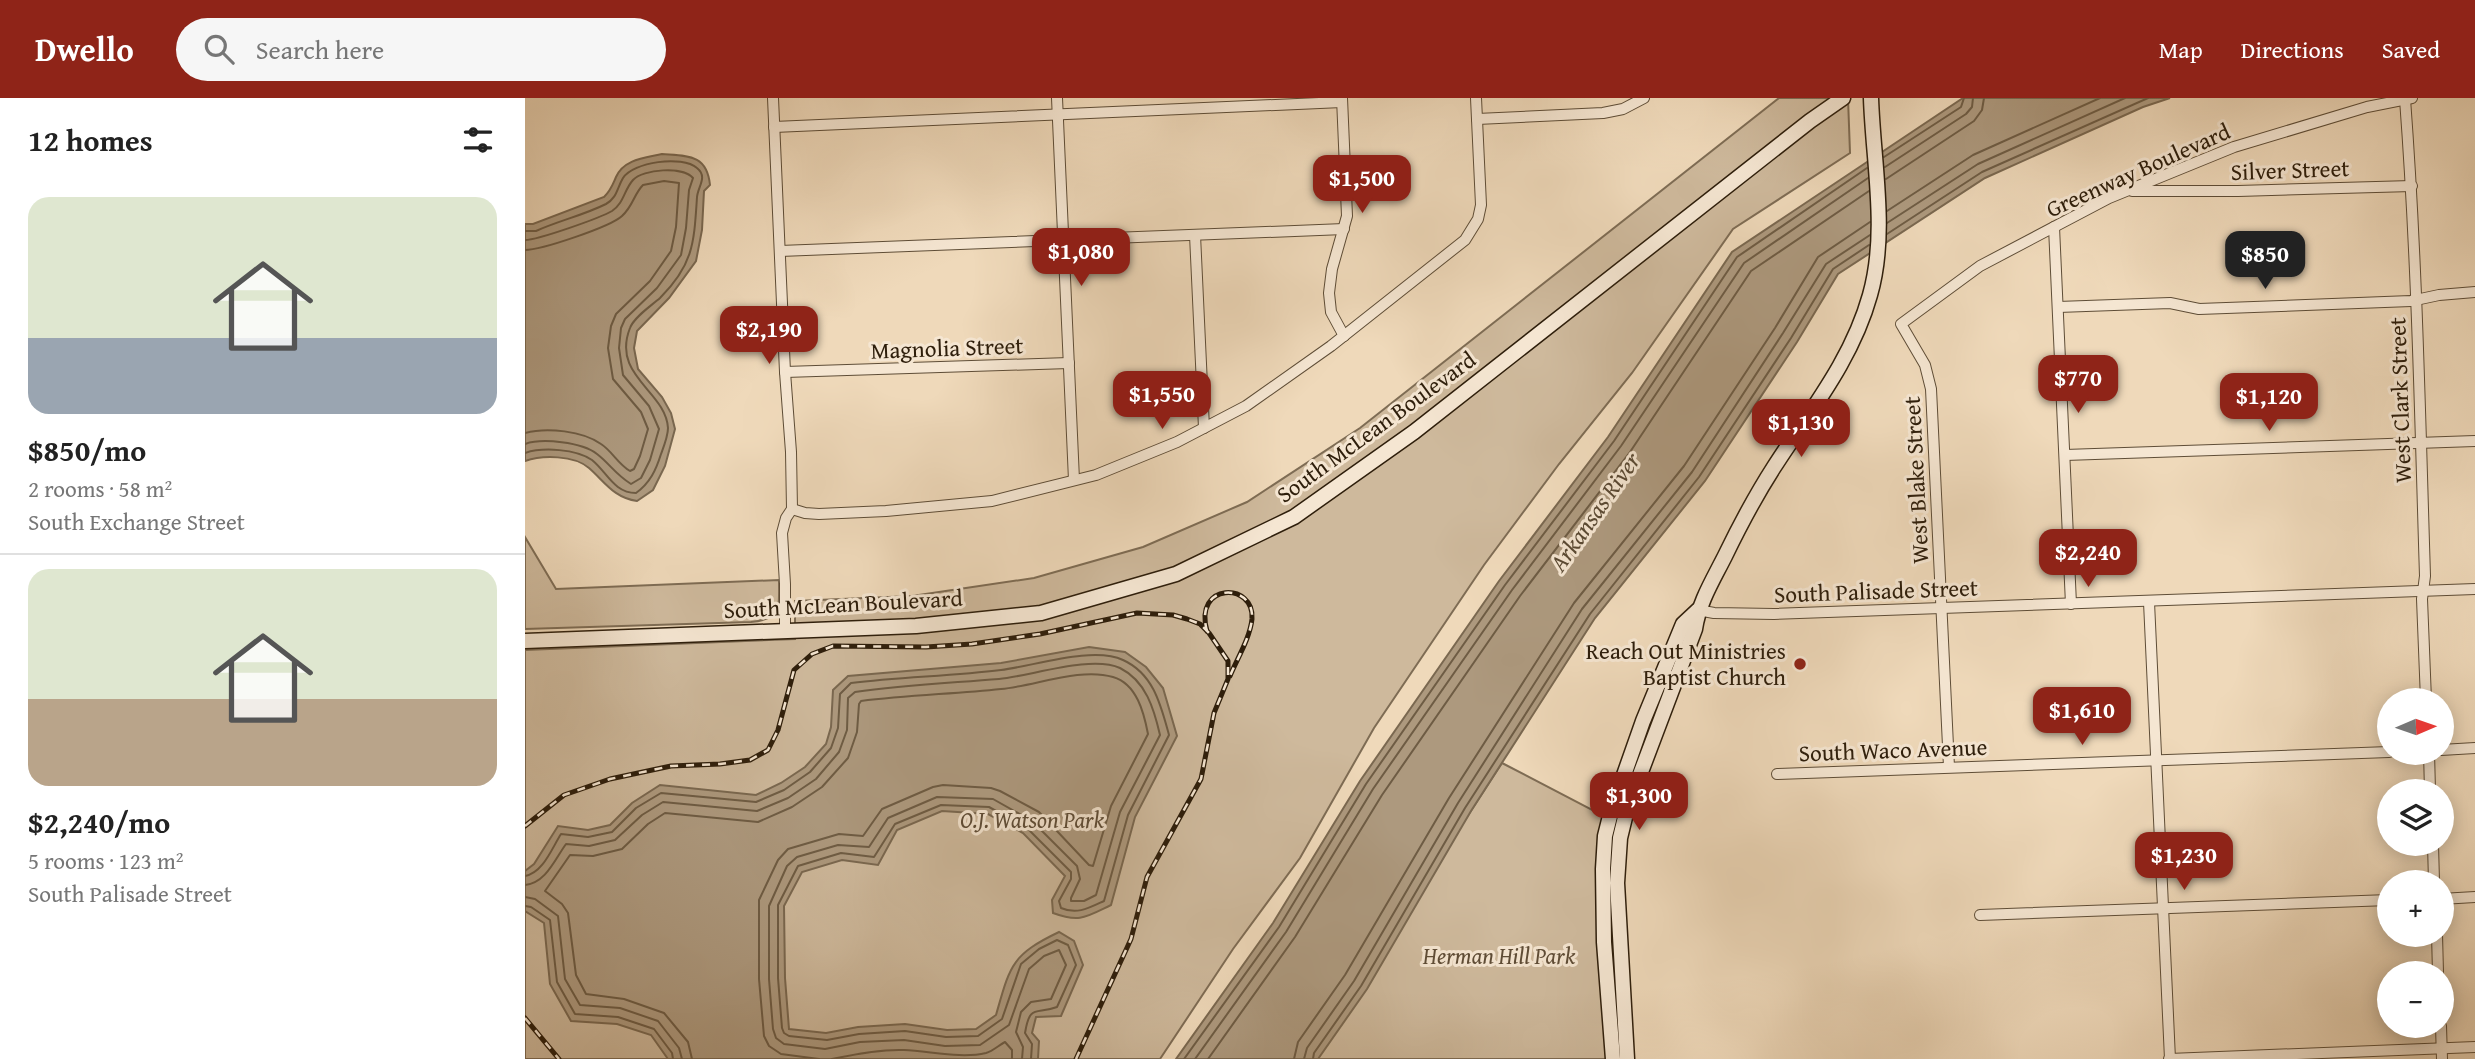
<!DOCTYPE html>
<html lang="en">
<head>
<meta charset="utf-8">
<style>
	body { margin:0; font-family:"Gentium Book Plus",serif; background:#f6f6f6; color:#222; height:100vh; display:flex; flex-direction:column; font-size:26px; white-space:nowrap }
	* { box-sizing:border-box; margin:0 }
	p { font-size:23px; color:#767676 }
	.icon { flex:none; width:38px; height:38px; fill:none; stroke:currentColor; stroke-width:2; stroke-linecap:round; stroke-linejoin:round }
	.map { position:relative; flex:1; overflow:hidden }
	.side { display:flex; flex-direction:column; background:#fff; width:525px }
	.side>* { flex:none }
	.needle { width:46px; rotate:88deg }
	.buttons { position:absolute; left:1852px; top:590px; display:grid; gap:14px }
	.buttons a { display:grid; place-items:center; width:77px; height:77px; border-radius:50%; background:#fff; box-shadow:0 4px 18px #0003; font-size:35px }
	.price { position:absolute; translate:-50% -60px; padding:0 16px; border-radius:14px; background:#8f2418; color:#fff; font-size:23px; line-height:46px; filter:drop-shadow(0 2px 4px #0008) }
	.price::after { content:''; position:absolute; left:50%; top:42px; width:21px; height:16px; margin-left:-10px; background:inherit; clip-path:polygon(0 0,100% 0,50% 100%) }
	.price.current { background:#222; color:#fff }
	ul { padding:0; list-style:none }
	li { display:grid; align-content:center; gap:14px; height:371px; padding:0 28px }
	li+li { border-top:2px solid #e0e0e0 }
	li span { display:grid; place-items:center; height:217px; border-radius:21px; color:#555 }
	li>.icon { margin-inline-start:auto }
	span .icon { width:126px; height:126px; fill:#fffc; stroke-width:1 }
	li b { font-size:30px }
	h2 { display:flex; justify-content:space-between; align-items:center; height:84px; padding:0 28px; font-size:30px }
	header { display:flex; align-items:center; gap:42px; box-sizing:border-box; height:98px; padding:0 35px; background:#8f2418; color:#fff }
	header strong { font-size:33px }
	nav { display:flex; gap:38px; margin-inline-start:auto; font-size:24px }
	.search { width:490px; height:63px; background:#f6f6f6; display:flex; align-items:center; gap:18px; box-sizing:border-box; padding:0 24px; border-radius:38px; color:#767676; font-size:26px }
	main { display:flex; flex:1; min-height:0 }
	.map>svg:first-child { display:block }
</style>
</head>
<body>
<header>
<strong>Dwello</strong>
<div class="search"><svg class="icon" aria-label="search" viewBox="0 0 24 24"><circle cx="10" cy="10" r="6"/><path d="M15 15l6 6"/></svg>Search here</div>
<nav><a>Map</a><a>Directions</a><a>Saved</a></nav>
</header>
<main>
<section class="side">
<h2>12 homes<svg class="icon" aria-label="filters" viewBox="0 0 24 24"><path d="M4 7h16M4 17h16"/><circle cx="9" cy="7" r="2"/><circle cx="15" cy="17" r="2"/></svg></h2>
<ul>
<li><span style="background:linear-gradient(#dfe7d0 65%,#9aa5b1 0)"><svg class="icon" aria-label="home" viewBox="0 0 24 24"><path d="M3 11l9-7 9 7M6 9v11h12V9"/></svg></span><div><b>$850/mo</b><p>2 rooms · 58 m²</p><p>South Exchange Street</p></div></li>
<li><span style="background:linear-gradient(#dfe7d0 60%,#b9a48a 0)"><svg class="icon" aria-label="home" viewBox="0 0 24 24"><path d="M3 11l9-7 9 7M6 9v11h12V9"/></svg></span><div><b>$2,240/mo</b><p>5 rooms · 123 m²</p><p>South Palisade Street</p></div></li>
</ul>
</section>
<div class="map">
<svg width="1950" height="961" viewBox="0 0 1950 961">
	<rect width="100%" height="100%" fill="#efd9ba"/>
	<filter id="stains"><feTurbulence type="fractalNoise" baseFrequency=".00286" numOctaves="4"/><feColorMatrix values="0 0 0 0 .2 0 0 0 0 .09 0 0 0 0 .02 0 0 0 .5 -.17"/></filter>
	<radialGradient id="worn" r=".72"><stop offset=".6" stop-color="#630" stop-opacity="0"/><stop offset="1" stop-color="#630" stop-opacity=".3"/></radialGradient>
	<!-- green -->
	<g fill="#ceb99c" stroke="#7e6c54" stroke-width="2">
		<polygon points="1254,0 1323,0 1325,55 1208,131 1107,275 1034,366 959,467 849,630 775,760 708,851 635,961 0,961 0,552 270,541 270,503 387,498 509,480 618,449 722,404 835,330"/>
		<path d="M0 439 31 491 254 482C254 510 257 521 226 524L0 531Z"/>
		<polygon points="977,665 1079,718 1081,961 785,961"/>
	</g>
	<!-- water -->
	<g fill="#ad997e" stroke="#7a6850" stroke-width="2">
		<polygon points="1438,0 1645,0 1618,9 1460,80 1313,176 1272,244 1180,383 1070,520 946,713 842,891 793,961 651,961 748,825 835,683 974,483 1083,339 1207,154"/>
		<path d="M137 56C163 58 182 56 185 87L179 93 177 132 171 163 144 200 112 233 109 250 113 271 137 299 146 315 150 331 140 368 128 392 112 403C89 400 80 384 64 370 49 357 17 357 0 363V126H8L79 99C86 92 87 88 91 79 99 61 120 60 137 56Z"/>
		<path d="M564 549 600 554 621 569 638 590 652 638 610 719 586 807C561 819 555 825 528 815L527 802 540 778 498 735 463 716 417 713 372 732 353 767 317 762 277 774 259 808 260 880 264 931 301 935 333 929 380 926 422 932 451 931 471 917C485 868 486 857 534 834L549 843 558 867 536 918 511 919 507 935 514 943 513 961H143L126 937 92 926 46 923 25 886 19 825 0 813V773L9 766 33 728 63 732 85 727 107 705 135 687 231 697 256 685 280 669 301 646 306 629 308 592 323 578 476 565Z"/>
	</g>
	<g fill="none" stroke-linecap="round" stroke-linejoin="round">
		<!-- shore -->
		<g stroke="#6e5c44" stroke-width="2">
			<polyline points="1359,59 1436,9 1439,0"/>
			<polyline points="1360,69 1441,16 1447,9 1448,0"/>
			<polyline points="1361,81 1449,23 1457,12 1459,0"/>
			<polyline points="1362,113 1448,57 1575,0"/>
			<polyline points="1362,125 1453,66 1600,0"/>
			<path d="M0 133H11C33 123 59 117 81 106 92 100 92 90 98 80 108 64 157 57 172 70 183 79 173 88 172 99 169 144 169 166 135 200 126 208 109 219 105 230 86 278 141 293 143 330 143 338 139 348 136 356 131 372 125 385 111 395 89 395 82 374 67 362 51 351 18 349 0 355"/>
			<polyline points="1362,136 1457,74 1623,0"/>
			<path d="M0 142C13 142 75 120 87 113 99 105 99 92 108 82 118 71 158 68 168 80L164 92 161 130 156 157 132 190 100 221 96 230 94 250 98 277 124 308 134 331 125 362 116 380 106 386C90 376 85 366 72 356 57 344 17 340 0 346"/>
			<path d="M0 152C16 152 85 129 97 118 108 108 109 96 118 87L139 83 154 85 151 129 146 153 125 183 91 216 86 228 83 250 88 281 116 314 123 331 115 358 109 371 105 373C93 366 87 353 76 346 58 333 22 329 0 335"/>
			<path d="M0 778C18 775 27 750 36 736L63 739 87 734 111 710 136 695 231 704 259 692 285 674 306 650 313 630 315 596 326 585C376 579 427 578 476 572 509 568 568 548 598 562 629 576 636 608 644 637L603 717 579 803C564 810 552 817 536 810L534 803 546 781V774L502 730 464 709 416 707 370 726 349 759 316 755 273 768 253 807V880L257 930 259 935 264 938 302 942 334 936 380 933 421 939 453 938 477 921 496 866 514 851 532 842 543 847 551 867 532 909C511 917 505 905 500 935L507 946 506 961"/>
			<path d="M0 787C21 785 30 761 41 746L64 748 90 742 117 717 138 704 232 713 263 700 291 681 314 654 322 632 323 600 330 594C378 587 426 585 474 581 506 578 566 557 595 570 621 583 629 611 635 637L595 714 571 797 559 803H546V800L555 781 552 768 507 723 468 701 412 699 363 720 344 749 313 747 272 759 262 768 244 808V881L248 931 251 940 259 946 300 951 335 944 379 942 420 948 455 947 484 927 504 871 519 858 534 852 541 867 526 901 506 904 496 914 491 934 498 949 497 961"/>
			<polyline points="0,799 10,801 33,818 40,881 55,907 95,910 133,923 154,950 157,961"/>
			<polyline points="0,808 6,809 25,822 32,884 50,916 93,919 129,931 147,955 148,961"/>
			<path d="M167 961 163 944 139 915 99 901 61 896 51 877 43 815 37 806 20 793 45 757 68 758 97 751 123 726 140 715 233 724 267 709 297 689 323 660 332 634 334 606 336 603C383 597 429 596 476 591 510 588 555 569 588 579 612 586 619 615 623 636L586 708 568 768 564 767 514 714 475 693 466 690 418 687 408 689 357 711 338 738 314 736 263 751 253 762 234 802V881L239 938 244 948 256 956 294 961"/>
			<path d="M307 961C330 956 355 951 379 952 405 953 436 961 461 955 468 953 474 947 480 944L487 952V961"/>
			<polyline points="659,961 754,829 841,686 980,487 1089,343 1212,159 1342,70"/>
			<polyline points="670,961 761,834 848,691 987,492 1096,348 1219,165 1343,80"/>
			<polyline points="683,961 770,839 857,697 995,498 1105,354 1226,173 1344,93"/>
			<polyline points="769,961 773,944 820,877 924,700 1049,505 1159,368 1250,230 1293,159 1345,124"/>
			<polyline points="779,961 782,950 829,883 933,705 1057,511 1167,374 1258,235 1301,166 1345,137"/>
			<polyline points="788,961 789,955 836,888 940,710 1065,516 1174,379 1266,240 1308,171 1344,147"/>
		</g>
		<defs>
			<g id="minor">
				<polyline points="248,0 260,274 266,354 267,411 261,420 257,435 260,486 260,533"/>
				<polyline points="532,0 549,382"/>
				<polyline points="817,0 822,118 807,171 804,195 806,214 819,238"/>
				<path d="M1880 1C1892 160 1895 319 1900 478L1897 501 1901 602"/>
				<polyline points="952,21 1078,15 1098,11 1119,0"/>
				<polyline points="249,29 817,4"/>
				<polyline points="1607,93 1713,93 1887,88"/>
				<polyline points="1529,129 1546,506"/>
				<polyline points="670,137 679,330"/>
				<polyline points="255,153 819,131"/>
				<polyline points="1533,209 1645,205 1674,211 1886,203 1914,197 1950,194"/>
				<polyline points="260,274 544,265"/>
				<polyline points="1540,357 1950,343"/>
				<polyline points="267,411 280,415 294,416 361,413 467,403 571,377 652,344 721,308 806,248 940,142 953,121 956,107 951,0"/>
				<polyline points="1624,504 1645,961"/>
				<polyline points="1173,512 1189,515 1249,516 1950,491"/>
				<polyline points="1916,652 1950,650"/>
				<polyline points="1904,654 1905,693"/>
				<polyline points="1424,669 1406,291 1400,267 1376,226 1455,168 1584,100 1709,49 1842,9 1887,0"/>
				<polyline points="1252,676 1864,654"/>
				<polyline points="1908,746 1909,784"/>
				<polyline points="1916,801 1950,799"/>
				<polyline points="1455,817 1864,802"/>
				<polyline points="1912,836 1913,875"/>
				<polyline points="1916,928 1917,961"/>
				<polyline points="1644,961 1950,949"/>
			</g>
			<g id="secondary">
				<polyline points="0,543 391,528 516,515 651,476 769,419 889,334 1285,23 1318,0"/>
				<polyline points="1088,961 1079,844 1078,771 1080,738 1086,714 1118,623 1158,526 1173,512"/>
				<path d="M1102 961 1092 785 1095 740 1102 711 1170 531C1174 504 1188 482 1200 458 1215 427 1231 397 1249 369 1285 313 1327 262 1345 197 1363 134 1348 64 1346 0"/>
			</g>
		</defs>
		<!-- minor casing -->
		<use href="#minor" stroke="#5e4d37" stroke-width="12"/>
		<!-- secondary casing -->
		<use href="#secondary" stroke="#2e1e0b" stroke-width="17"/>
		<!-- minor -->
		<use href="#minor" stroke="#f5e6d2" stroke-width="10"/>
		<!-- secondary -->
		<use href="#secondary" stroke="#f5e6d2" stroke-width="14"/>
		<defs>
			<g id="rail">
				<path d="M682 533C668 484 730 484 727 521 725 540 712 561 705 578"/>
				<polyline points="0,728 39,697 85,681 146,668 195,666 225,662 243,652 253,632 269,572 287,556 308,548 401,549 447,546 515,536 612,515 648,517 662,521 675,526 684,535 703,563 703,581 689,615 676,681 622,779 606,841 551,961"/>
				<polyline points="0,920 34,961"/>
			</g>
		</defs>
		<!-- rail casing -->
		<use href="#rail" stroke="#2e1e0b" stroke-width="5"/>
		<!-- rail -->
		<use href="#rail" stroke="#f5e6d2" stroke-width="2.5" stroke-dasharray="8" stroke-linecap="butt"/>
	</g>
	<!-- markers -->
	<circle fill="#8f2418" stroke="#f5e6d2" stroke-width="2.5" cx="1275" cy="566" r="7"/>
	<g text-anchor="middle" stroke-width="6" stroke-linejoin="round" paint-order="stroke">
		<!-- street labels -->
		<g font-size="23" fill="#2e1e0b" stroke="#f5e6d2">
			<text transform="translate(1613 72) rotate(-24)" y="8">Greenway Boulevard</text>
			<text transform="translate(1765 72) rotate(-2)" y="8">Silver Street</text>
			<text transform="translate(422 250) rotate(-2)" y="8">Magnolia Street</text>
			<text transform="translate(1875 302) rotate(-92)" y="8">West Clark Street</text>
			<text transform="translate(851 329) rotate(-36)" y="8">South McLean Boulevard</text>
			<text transform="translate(1391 382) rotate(-93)" y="8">West Blake Street</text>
			<text transform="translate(1351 493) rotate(-2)" y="8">South Palisade Street</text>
			<text transform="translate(318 506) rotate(-3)" y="8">South McLean Boulevard</text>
			<text transform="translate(1368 652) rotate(-2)" y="8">South Waco Avenue</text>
		</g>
		<!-- poi labels -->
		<g font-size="23" fill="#2e1e0b" stroke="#f5e6d2" text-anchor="end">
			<text x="1261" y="561">Reach Out Ministries<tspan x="1261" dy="26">Baptist Church</tspan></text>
		</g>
		<!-- park labels -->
		<g font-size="23" font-style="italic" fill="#5e4c36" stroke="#f5e6d2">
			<text x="507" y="730">O.J. Watson Park</text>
			<text x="974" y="866">Herman Hill Park</text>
		</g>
		<!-- water labels -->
		<g font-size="24" font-style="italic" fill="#5a4933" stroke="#f5e6d2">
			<text transform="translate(1070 414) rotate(-55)" y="8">Arkansas River</text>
		</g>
	</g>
	<rect width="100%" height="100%" filter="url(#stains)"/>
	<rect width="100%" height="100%" fill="url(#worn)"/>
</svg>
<div class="buttons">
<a><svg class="needle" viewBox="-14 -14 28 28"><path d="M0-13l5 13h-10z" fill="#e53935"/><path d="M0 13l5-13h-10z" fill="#767676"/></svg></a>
<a><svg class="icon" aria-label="layers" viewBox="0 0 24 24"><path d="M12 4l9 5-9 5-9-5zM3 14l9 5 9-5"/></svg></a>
<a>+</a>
<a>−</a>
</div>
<b class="price" style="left:837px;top:117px">$1,500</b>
<b class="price" style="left:556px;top:190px">$1,080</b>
<b class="price current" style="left:1740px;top:193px">$850</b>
<b class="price" style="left:244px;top:268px">$2,190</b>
<b class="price" style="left:1553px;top:317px">$770</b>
<b class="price" style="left:637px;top:333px">$1,550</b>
<b class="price" style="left:1744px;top:335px">$1,120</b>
<b class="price" style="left:1276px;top:361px">$1,130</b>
<b class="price" style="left:1563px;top:491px">$2,240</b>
<b class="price" style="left:1557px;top:649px">$1,610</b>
<b class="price" style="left:1114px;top:734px">$1,300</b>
<b class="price" style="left:1659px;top:794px">$1,230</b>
</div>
</main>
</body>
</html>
